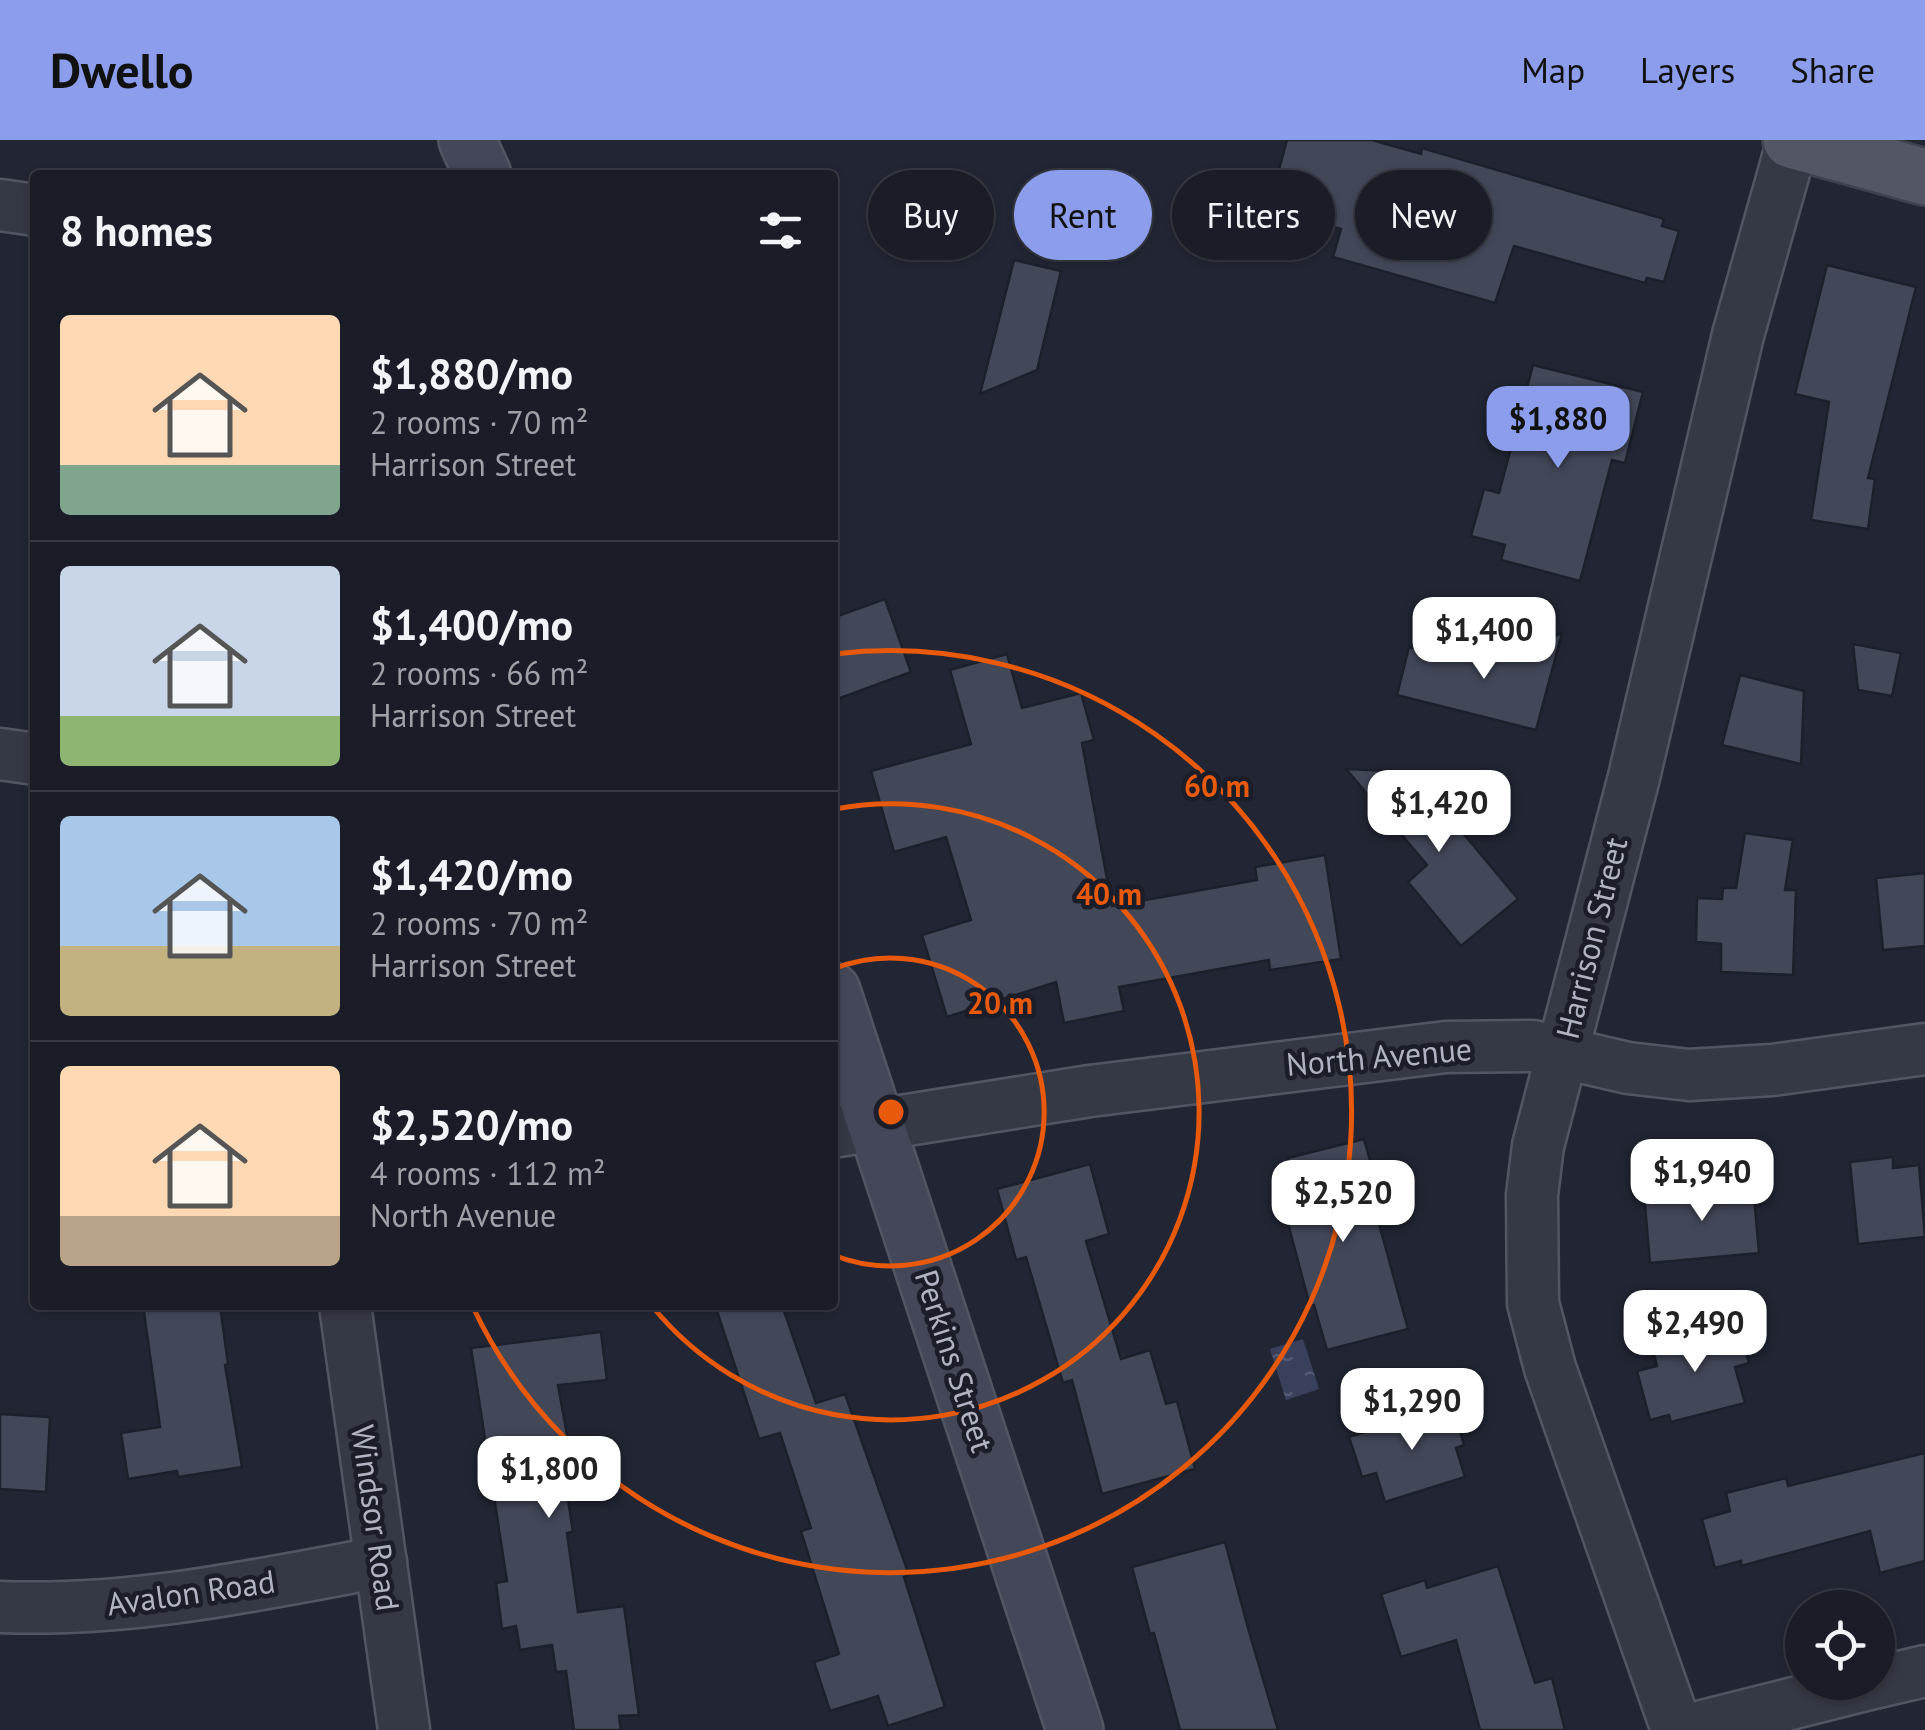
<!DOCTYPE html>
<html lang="en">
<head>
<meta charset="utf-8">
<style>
	body { margin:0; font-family:"PT Sans",sans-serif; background:#272933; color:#f1f3f6; height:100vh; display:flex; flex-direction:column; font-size:38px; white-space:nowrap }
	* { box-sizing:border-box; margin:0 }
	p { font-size:32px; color:#9fa1a7 }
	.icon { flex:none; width:55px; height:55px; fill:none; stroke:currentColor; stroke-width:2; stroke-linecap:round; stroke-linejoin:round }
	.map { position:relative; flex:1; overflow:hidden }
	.side { position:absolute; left:30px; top:30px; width:808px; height:1140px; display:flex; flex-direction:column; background:#1a1c27; border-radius:10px; box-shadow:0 2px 8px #0004,0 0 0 2px #383a44 }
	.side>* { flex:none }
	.top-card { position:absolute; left:868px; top:30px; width:908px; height:90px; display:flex; gap:20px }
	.controls { position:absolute; left:1785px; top:1450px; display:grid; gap:20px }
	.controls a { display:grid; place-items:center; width:110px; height:110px; border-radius:50%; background:#1a1c27; box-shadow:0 2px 8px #0004,0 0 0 2px #383a44; font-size:50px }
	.price { position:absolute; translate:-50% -85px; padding:0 22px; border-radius:20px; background:#fff; color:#222; font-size:32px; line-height:65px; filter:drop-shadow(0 2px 5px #0008) }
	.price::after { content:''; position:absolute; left:50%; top:60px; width:30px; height:22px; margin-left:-15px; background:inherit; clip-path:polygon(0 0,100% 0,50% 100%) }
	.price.on { background:#8b9deb; color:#111 }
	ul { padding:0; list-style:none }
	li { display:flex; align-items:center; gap:30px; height:250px; padding:0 30px }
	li+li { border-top:2px solid #383a44 }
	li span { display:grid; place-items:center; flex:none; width:280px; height:200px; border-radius:10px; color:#555 }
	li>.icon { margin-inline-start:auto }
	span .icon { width:120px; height:120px; fill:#fffc; stroke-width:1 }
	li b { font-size:42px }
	h2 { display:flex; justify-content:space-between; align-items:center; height:120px; padding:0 30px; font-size:42px }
	.tag { padding:0 35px; border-radius:45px; background:#1a1c27; box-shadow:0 2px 8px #0004,0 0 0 2px #383a44; font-size:35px; line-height:90px }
	.tag.on { background:#8b9deb; color:#111 }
	header { display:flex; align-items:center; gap:60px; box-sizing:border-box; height:140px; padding:0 50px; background:#8b9deb; color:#111 }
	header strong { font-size:48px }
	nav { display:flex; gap:55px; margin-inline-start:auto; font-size:35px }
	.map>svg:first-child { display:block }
</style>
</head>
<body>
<header>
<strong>Dwello</strong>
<nav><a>Map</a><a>Layers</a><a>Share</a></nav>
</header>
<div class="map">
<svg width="1925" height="1590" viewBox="0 0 1925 1590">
	<defs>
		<pattern id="water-ripples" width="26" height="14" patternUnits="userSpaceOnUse" patternTransform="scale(2.5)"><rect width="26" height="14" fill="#39405c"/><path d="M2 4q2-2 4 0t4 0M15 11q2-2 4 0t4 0" fill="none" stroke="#535972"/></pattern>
	</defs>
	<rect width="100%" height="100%" fill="#222634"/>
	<!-- water -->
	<polygon fill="url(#water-ripples)" points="1303,1199 1319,1249 1286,1260 1270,1209"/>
	<!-- building -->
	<g fill="#434859" stroke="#1c202b" stroke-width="2.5">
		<polygon points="1287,0 1372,0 1421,14 1422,8 1664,79 1662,86 1679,91 1664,142 1647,138 1645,143 1514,106 1495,163 1333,117 1341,89 1268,70"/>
		<polygon points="1014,120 1061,131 1037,230 980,254"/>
		<polygon points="1827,125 1916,147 1868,338 1875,339 1868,389 1811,380 1829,262 1795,254"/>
		<polygon points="1533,225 1643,252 1625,323 1612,320 1580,441 1501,420 1505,405 1471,396 1484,349 1499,353"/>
		<polygon points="885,459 911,532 832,561 832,478"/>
		<polygon points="1562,493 1536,590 1397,555 1409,507 1456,518 1458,511 1482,517 1484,507 1510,514"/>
		<polygon points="1853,504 1901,513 1892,556 1858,550"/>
		<polygon points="1007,514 1022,568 1081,553 1094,600 1082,603 1112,766 1257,740 1255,727 1325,715 1341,819 1270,830 1269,820 1119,847 1124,871 1064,883 1056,842 947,877 922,795 971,780 946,697 894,712 871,631 971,604 950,530"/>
		<polygon points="1740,535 1804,551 1801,624 1722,605"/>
		<polygon points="1346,629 1412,632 1518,759 1461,806 1408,742 1427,725"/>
		<polygon points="1745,693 1793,700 1785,750 1796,750 1793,835 1721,832 1721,804 1696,802 1697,758 1722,759 1723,748 1736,748"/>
		<polygon points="1925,733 1925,806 1883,810 1876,738"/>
		<polygon points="1364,999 1384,1071 1376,1073 1408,1189 1327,1210 1314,1165 1310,1166 1282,1061 1298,1057 1288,1018"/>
		<polygon points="1893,1017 1893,1028 1919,1025 1925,1097 1858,1104 1850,1022"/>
		<polygon points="1090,1024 1109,1094 1086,1101 1121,1219 1150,1210 1166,1264 1177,1261 1195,1329 1102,1354 1072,1240 1063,1243 1026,1117 1016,1120 997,1049"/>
		<polygon points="1753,1044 1759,1113 1650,1123 1644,1054"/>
		<polygon points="143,1165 220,1165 228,1224 225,1225 242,1327 178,1337 177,1331 128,1339 121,1293 160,1287"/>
		<polygon points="715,1165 782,1165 816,1263 845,1254 909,1435 904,1437 945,1567 888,1586 878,1556 830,1571 814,1522 839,1514 801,1391 811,1388 780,1293 759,1299"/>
		<polygon points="1739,1184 1749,1223 1735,1227 1745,1263 1671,1282 1669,1275 1650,1280 1637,1231 1657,1226 1652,1207"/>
		<polygon points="601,1192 607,1240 558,1245 574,1333 564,1334 573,1392 567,1393 578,1472 624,1466 639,1575 619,1576 621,1590 574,1590 566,1531 556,1532 552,1505 520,1510 516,1486 502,1489 496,1443 507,1441 471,1208"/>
		<polygon points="1452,1264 1464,1305 1456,1308 1465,1337 1385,1362 1376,1333 1362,1337 1349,1297"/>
		<polygon points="0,1274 50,1277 46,1352 0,1349"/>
		<polygon points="1925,1313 1925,1421 1880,1433 1870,1391 1741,1426 1741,1421 1715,1428 1702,1379 1730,1371 1726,1353 1786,1338 1788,1346"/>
		<polygon points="1225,1402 1248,1488 1278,1590 1180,1590 1154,1493 1150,1494 1132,1427"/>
		<polygon points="1498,1426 1535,1543 1552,1538 1565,1590 1480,1590 1456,1500 1401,1517 1381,1454 1425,1440 1427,1448"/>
	</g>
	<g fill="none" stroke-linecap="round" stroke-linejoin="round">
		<defs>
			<g id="street">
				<polyline points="0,65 35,70"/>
				<polyline points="0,614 35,619"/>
				<polyline points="832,992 1090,951 1446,907 1533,906 1628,928 1689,935 1772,930 1925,909"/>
				<polyline points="345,1165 404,1590"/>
				<path d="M0 1467C129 1472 254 1446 381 1422"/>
				<polyline points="1878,1542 1925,1531"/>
				<polyline points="1677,1590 1550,1228 1533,1163 1532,1055 1538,1006 1634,637 1738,195 1793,0"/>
				<polyline points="1687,1590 1877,1542"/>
			</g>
			<g id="secondary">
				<polyline points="467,0 483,35"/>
				<polyline points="832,851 1075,1590"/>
			</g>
			<polyline id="primary" points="1791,0 1925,37"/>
		</defs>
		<!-- street casing -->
		<use href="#street" stroke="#525663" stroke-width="55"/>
		<!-- secondary casing -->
		<use href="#secondary" stroke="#525663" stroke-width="60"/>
		<!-- primary casing -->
		<use href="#primary" stroke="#3e424f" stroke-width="60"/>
		<!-- street -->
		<use href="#street" stroke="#353845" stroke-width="50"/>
		<!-- secondary -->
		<use href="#secondary" stroke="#434757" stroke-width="55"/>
		<!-- primary -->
		<use href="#primary" stroke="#535765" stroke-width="55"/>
	</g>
	<!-- distance rings -->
	<g fill="none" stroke="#e8590c" stroke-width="5">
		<path d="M833 829A154 154 0 1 1 833 1115"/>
		<path d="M835 669A308 308 0 1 1 652 1166"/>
		<path d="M835 514A461 461 0 1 1 473 1167"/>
	</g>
	<g text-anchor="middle" stroke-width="9" stroke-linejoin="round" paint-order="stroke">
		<!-- street labels -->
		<g font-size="32" fill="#afb3c2" stroke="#1b1e29">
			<text transform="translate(1592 798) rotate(-76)" y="11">Harrison Street</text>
			<text transform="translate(1379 917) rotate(-5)" y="11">North Avenue</text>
			<text transform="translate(954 1221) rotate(72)" y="11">Perkins Street</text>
			<text transform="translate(375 1378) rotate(82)" y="11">Windsor Road</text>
			<text transform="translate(191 1453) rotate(-8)" y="11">Avalon Road</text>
		</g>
	</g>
	<circle cx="891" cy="972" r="15" fill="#e8590c" stroke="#1b1e29" stroke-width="5"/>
	<g font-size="30" text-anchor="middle" font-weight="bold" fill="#e8590c" stroke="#1b1e29" stroke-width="9" stroke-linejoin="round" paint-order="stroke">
		<text x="1217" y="657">60 m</text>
		<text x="1109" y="765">40 m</text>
		<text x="1000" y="874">20 m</text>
	</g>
</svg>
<div class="controls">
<a><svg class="icon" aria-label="locate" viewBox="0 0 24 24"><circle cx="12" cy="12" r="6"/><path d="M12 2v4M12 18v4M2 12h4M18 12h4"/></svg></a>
</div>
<b class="price on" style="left:1558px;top:331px">$1,880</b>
<b class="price" style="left:1484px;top:542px">$1,400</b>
<b class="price" style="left:1439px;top:715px">$1,420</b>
<b class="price" style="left:1702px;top:1084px">$1,940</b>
<b class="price" style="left:1343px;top:1105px">$2,520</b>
<b class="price" style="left:1695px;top:1235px">$2,490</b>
<b class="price" style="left:1412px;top:1313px">$1,290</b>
<b class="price" style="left:549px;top:1381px">$1,800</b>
<div class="top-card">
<a class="tag">Buy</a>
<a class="tag on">Rent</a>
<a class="tag">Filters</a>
<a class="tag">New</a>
</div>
<section class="side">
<h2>8 homes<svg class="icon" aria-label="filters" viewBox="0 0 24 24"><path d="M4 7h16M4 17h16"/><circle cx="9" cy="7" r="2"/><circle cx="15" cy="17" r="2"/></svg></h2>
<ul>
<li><span style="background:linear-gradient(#ffd9b3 75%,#7fa58c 0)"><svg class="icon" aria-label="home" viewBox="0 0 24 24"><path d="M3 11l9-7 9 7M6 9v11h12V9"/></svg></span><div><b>$1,880/mo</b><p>2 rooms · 70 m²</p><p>Harrison Street</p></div></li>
<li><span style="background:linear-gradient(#c9d6e8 75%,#8fb573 0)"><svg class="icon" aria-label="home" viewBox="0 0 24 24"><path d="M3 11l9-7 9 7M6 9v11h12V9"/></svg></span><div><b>$1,400/mo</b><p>2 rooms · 66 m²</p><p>Harrison Street</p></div></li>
<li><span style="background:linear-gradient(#a9c7e8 65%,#c2b280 0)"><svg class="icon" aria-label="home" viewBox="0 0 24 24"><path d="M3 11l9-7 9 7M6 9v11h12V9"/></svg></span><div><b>$1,420/mo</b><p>2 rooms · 70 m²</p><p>Harrison Street</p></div></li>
<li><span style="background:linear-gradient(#ffd9b3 75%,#b9a48a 0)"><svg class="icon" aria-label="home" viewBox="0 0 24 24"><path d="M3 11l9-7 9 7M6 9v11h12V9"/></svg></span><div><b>$2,520/mo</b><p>4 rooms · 112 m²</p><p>North Avenue</p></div></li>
</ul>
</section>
</div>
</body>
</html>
